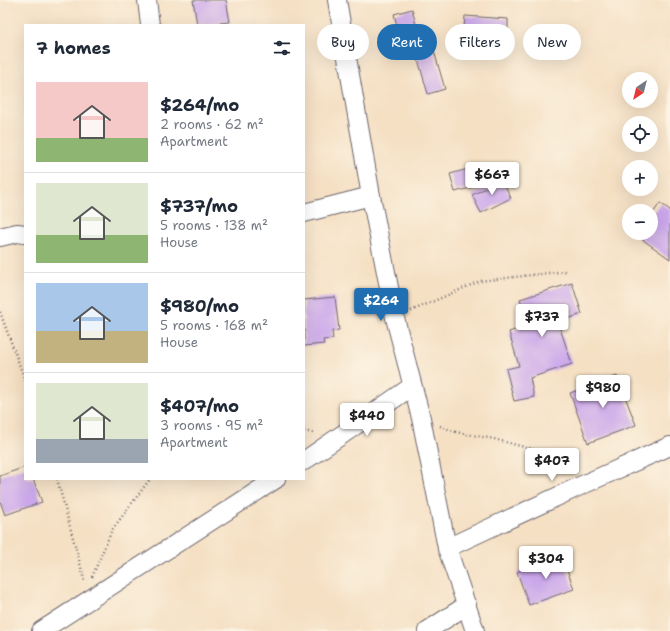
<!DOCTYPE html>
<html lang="en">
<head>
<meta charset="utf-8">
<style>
	body { margin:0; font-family:"Shantell Sans",sans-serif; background:#f6f6f7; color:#1f2937; height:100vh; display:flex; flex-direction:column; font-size:15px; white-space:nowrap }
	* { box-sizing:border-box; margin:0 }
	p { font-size:13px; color:#747a83 }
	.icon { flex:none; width:22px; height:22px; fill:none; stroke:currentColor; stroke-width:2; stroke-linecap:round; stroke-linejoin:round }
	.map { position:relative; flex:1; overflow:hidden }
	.side { position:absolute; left:24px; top:24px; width:281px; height:456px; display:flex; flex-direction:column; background:#fff; border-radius:0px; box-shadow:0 4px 16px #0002 }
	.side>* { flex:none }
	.guide { position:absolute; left:317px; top:24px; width:293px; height:36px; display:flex; gap:8px }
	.needle { width:26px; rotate:215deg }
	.tools { position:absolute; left:622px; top:72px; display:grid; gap:8px }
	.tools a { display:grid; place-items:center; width:36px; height:36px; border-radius:50%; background:#fff; box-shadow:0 4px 16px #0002; font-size:20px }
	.price { position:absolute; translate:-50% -34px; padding:0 9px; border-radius:4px; background:#fff; color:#222; font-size:13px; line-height:26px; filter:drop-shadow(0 1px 2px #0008) }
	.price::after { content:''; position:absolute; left:50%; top:24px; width:12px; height:9px; margin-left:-6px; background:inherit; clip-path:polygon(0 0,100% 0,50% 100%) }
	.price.current { background:#1f6fb2; color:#fff }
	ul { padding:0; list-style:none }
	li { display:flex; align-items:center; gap:12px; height:100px; padding:0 12px }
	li+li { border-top:1px solid #e0e1e3 }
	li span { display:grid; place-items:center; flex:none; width:112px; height:80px; border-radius:0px; color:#555 }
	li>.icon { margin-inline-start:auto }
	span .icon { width:48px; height:48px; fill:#fffc; stroke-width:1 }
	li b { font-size:17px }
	h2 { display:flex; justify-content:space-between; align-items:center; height:48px; padding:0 12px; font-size:17px }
	.tag { padding:0 14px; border-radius:18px; background:#fff; box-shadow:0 4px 16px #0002; font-size:14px; line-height:36px }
	.tag.current { background:#1f6fb2; color:#fff }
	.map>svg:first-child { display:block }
</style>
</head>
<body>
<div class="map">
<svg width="670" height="631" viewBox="0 0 670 631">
	<rect width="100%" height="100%" fill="#fcf5e5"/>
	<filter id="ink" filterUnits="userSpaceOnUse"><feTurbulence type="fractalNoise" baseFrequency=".025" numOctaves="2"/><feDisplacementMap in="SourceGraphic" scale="8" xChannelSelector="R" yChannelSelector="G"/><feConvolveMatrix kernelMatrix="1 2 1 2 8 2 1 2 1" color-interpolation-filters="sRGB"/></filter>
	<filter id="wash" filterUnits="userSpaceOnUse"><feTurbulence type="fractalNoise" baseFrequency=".012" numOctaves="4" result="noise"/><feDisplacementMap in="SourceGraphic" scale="16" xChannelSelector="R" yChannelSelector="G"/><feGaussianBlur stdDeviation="0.9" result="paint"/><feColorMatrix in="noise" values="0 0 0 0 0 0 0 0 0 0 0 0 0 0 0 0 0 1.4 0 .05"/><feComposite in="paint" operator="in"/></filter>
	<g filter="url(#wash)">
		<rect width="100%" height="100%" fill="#f5e0c4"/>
		<g id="blocks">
			<!-- building -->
			<g fill="#caa6ea">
				<polygon points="193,0 226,0 230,22 197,25"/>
				<polygon points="412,9 416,25 398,30 394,14"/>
				<polygon points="465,16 508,19 508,43 488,43 488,44 463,42"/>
				<polygon points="427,27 445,89 428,94 410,32"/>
				<polygon points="468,169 474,187 455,192 450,174"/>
				<polygon points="502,180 511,198 481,213 472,195"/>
				<polygon points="660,203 670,210 670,259 633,233 651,233 651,216"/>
				<polygon points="572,283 582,314 558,322 572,364 530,378 534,397 514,401 506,369 519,366 509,332 529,325 520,299"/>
				<polygon points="335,297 339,330 332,331 333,339 323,340 324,344 304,346 304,300"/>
				<polygon points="617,376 636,425 588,443 570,393"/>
				<polygon points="25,467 25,479 33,479 42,502 5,515 0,501 0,476"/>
				<polygon points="562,556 574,589 529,605 517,572"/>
			</g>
		</g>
	</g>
	<g filter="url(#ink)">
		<use href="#blocks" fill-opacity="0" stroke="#6c646b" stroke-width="1"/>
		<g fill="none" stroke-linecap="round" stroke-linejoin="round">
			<defs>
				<g id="street">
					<polyline points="147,0 150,25"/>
					<polyline points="337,0 371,196 395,318 421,418 447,548 475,631"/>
					<polyline points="304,213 371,196"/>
					<polyline points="0,237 17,233 25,234"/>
					<polyline points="304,461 411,387"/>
					<polyline points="447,548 580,486 670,446"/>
					<polyline points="41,631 276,479"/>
					<polyline points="427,631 467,605"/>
				</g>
			</defs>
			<!-- street casing -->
			<use href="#street" stroke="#6c646b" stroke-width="20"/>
			<!-- path -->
			<g stroke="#6c646b" stroke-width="2.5" stroke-dasharray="1 3" stroke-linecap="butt">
				<polyline points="411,311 480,281 566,271"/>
				<polyline points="0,312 25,380"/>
				<polyline points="440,426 456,432 494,439 547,453 557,460 568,473"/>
				<polyline points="304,431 313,433"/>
				<polyline points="57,479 85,582"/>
				<polyline points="92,577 112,530 150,479"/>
			</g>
			<!-- street -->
			<use href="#street" stroke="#fff" stroke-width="18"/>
		</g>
	</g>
</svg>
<div class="tools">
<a><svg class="needle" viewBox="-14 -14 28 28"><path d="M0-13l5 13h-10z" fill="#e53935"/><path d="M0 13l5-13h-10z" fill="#747a83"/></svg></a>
<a><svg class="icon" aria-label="locate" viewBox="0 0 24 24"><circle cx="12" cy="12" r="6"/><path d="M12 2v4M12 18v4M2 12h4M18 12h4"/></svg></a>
<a>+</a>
<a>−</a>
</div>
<b class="price" style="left:492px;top:196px">$667</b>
<b class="price current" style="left:381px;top:322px">$264</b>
<b class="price" style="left:542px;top:338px">$737</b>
<b class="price" style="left:603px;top:409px">$980</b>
<b class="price" style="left:367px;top:437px">$440</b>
<b class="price" style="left:552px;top:482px">$407</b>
<b class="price" style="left:546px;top:580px">$304</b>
<div class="guide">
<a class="tag">Buy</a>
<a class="tag current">Rent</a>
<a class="tag">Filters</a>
<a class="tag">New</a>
</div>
<section class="side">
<h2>7 homes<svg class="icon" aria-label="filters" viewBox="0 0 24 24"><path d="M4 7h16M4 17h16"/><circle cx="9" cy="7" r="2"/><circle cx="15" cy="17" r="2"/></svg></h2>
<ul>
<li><span style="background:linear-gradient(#f6c9c9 70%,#8fb573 0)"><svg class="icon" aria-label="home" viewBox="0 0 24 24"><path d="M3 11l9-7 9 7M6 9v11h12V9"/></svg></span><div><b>$264/mo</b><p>2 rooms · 62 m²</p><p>Apartment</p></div></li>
<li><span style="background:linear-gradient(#dfe7d0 65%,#8fb573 0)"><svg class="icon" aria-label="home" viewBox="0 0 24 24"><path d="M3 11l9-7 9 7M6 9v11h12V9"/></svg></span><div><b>$737/mo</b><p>5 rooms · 138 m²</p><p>House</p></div></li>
<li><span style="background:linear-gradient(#a9c7e8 60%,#c2b280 0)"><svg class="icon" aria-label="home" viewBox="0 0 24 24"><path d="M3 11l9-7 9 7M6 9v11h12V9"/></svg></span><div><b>$980/mo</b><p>5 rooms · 168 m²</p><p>House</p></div></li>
<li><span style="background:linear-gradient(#dfe7d0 70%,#9aa5b1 0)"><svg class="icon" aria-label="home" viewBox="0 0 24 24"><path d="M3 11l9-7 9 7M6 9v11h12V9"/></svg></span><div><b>$407/mo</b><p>3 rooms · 95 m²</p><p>Apartment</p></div></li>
</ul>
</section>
</div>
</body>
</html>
